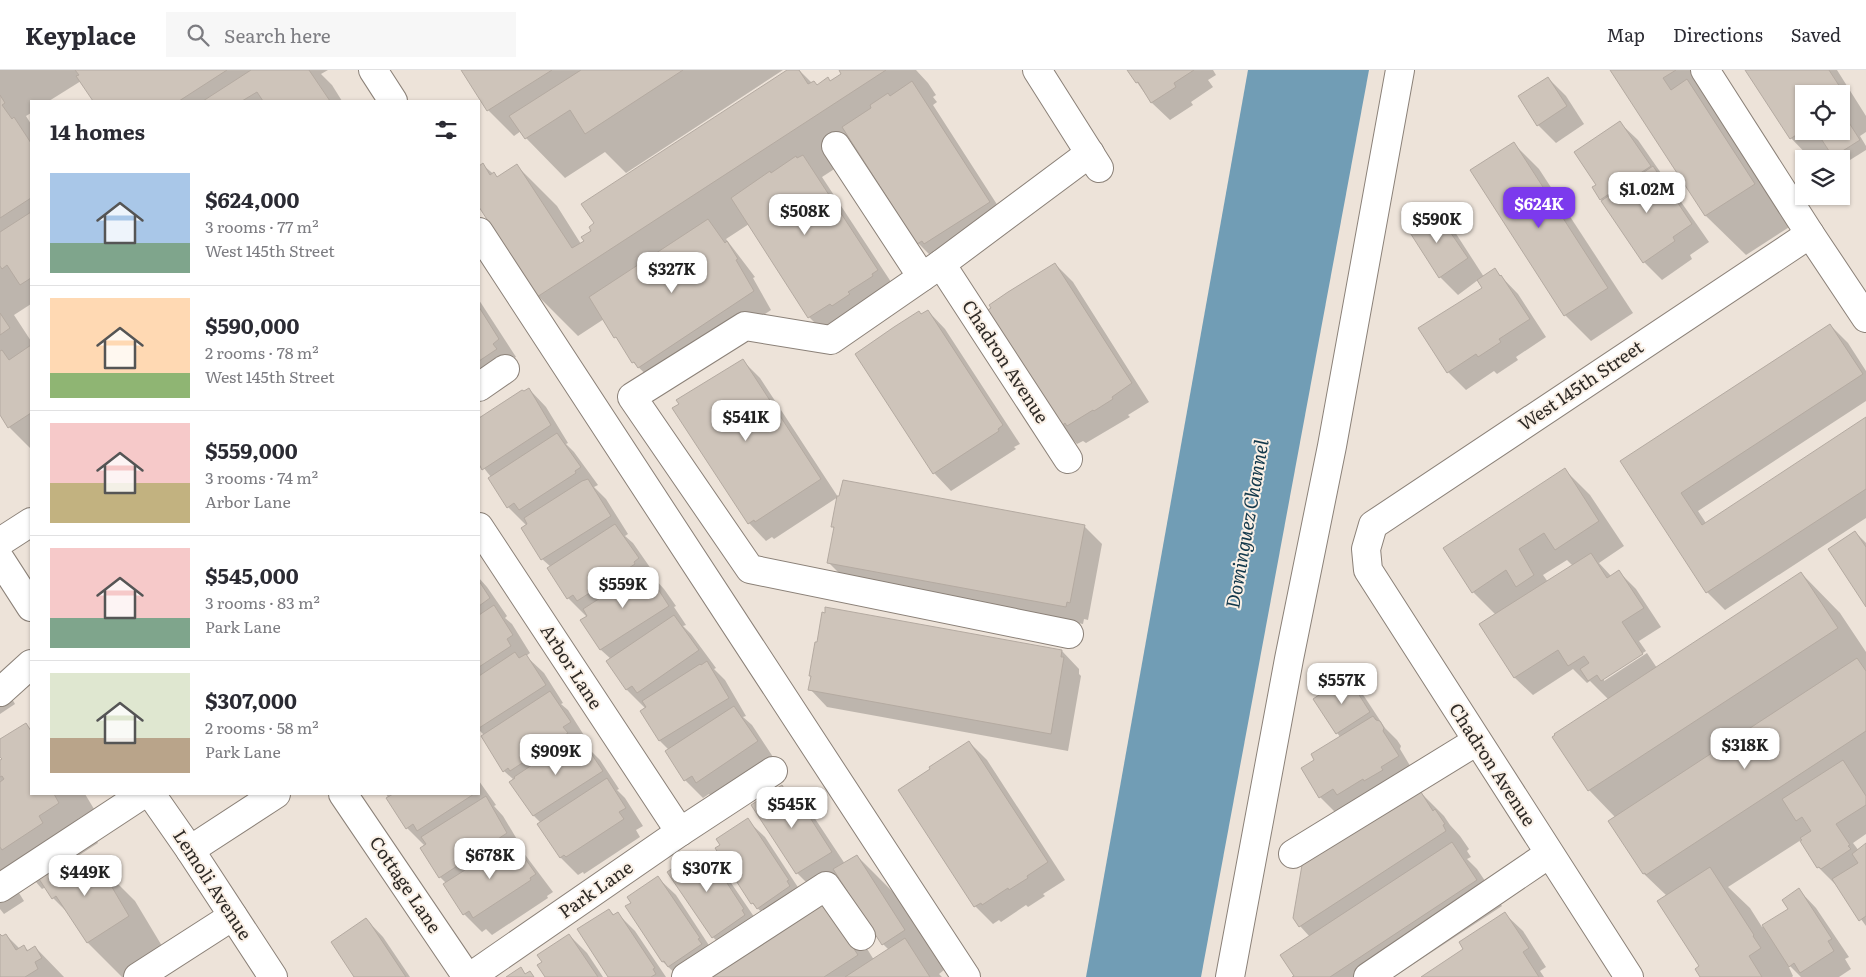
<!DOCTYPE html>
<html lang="en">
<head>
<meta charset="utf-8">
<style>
	body { margin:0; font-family:Literata,serif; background:#f7f7f7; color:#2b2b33; height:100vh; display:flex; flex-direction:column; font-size:19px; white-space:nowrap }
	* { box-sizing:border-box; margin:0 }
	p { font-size:16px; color:#7c7c81 }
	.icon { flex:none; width:28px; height:28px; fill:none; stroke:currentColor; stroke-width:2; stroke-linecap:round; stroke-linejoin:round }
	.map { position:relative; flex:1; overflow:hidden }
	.drawer { position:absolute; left:30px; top:30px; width:450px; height:695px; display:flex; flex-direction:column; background:#fff; border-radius:0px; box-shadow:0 1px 4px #0004 }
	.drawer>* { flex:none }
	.buttons { position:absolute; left:1795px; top:15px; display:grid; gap:10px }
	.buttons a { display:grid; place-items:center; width:55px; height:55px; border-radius:0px; background:#fff; box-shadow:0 1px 4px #0004; font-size:25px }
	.price { position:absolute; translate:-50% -42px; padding:0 11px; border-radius:10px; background:#fff; color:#222; font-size:16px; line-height:32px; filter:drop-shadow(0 1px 2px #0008) }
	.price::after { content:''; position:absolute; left:50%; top:30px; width:15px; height:11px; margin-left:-8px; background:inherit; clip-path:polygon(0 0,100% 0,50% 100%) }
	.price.on { background:#7c3aed; color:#fff }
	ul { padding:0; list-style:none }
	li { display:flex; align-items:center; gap:15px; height:125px; padding:0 20px }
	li+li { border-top:1px solid #e1e1e2 }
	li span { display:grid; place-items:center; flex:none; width:140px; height:100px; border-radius:0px; color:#555 }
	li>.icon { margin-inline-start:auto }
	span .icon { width:60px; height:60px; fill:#fffc; stroke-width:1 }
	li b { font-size:21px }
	h2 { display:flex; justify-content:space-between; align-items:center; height:60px; padding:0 20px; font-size:21px }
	header { display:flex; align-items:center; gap:30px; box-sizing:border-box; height:70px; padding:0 25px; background:#fff; border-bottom:1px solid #e1e1e2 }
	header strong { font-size:24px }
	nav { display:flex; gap:28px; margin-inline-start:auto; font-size:18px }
	.search { width:350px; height:45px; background:#f7f7f7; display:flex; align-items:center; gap:12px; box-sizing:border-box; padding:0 18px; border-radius:0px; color:#7c7c81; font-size:19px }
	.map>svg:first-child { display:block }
</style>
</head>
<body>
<header>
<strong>Keyplace</strong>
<div class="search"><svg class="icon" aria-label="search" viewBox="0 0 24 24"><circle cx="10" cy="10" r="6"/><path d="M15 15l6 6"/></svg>Search here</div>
<nav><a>Map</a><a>Directions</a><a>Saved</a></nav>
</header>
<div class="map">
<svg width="1866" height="907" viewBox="0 0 1866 907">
	<rect width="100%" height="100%" fill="#ede3d9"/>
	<!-- water -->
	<polygon fill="#719db5" points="1248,0 1369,0 1201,907 1086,907"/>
	<!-- shadow -->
	<g fill="#0003" fill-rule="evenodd">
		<polygon points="0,0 328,0 321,4 332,15 342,31 94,31 81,11 49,31 31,31 31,43 26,46 31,54 31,234 14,245 31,271 31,379 9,357 0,343"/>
		<polygon points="463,0 783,0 626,103 605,82 565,108 526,68 521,61 514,66 488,40"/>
		<polygon points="789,0 799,0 812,13 817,16 831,12 843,4 840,0 916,0 928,13 936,25 933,27 937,32 933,35 1007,150 936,191 918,173 859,83 822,107 895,218 827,265 809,247 749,154 726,169 755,207 753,208 771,240 657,315 633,292 604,249 578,266 538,226 479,135 479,97 483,95 498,108 517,96 557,136 581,174 593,161 596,154"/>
		<polygon points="1128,0 1213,0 1216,5 1208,10 1213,17 1191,32 1193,35 1170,50 1152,33"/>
		<polygon points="1611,0 1693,0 1794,154 1746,185 1706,146"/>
		<path d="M1746 0H1837L1866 46V62L1860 66 1866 76V80L1842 95 1841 89H1836L1831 84 1823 89H1811L1791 68ZM1804 24H1841V61H1804Z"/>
		<polygon points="1548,8 1566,26 1584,54 1556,73 1538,55"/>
		<polygon points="1620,53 1638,70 1709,172 1690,185 1692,189 1662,210 1644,192 1601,129 1598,115"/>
		<polygon points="1513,73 1539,99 1633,243 1591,271 1565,245 1472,100"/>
		<polygon points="1435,141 1453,159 1484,207 1495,200 1518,224 1546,267 1516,287 1518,290 1497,304 1494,301 1466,320 1448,302 1484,218 1478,210 1458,225 1440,207"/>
		<polygon points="1055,194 1073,212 1149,332 1128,345 1130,347 1086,373 1083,371 1077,374 1060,357 991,235 1034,206 1035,207"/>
		<polygon points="479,230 516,287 479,309"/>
		<polygon points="928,241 945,259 1020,374 1014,377 1016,379 951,421 934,403 922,245"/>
		<polygon points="1830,255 1848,273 1866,301 1866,331 1698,441 1706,453 1866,349 1866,448 1725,540 1707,522 1622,391"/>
		<polygon points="742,290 760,308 838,427 774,469 772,467 766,471 749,453 681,334"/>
		<polygon points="529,319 546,337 568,373 566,374 574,382 598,415 594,417 606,429 628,464 625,466 633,473 656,506 654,508 664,519 676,536 674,537 686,555 683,556 691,564 716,598 714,599 725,610 746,646 743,647 752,655 775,690 715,730 709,724 703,728 685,710 667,681 669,680 660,671 641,642 646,639 627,620 608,591 611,589 601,580 582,551 587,547 568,528 551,497 542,489 527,456 508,437 491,407 479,392 479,350 522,321 524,323"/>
		<path d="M1565 400 1590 425 1624 476 1599 493 1611 506 1619 502 1636 519 1661 557 1639 571 1646 581 1604 608V611L1647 583 1657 598 1801 503 1840 543 1866 582V764L1853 773 1859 781 1866 775V856L1836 815 1818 797 1801 770 1728 817 1750 838 1762 857 1789 839 1799 820 1816 838 1849 887 1845 889 1851 899 1839 907H1801L1787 893 1793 906 1792 907H1702L1701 896 1667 826 1644 804 1609 751 1615 747 1589 720 1608 629 1590 611 1587 613 1573 599 1533 625 1515 608 1481 555 1496 545 1473 522ZM1567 490 1573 496 1548 512 1543 505Z"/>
		<polygon points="832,456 1084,456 1102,474 1088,550 1084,549 1083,554 847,511 829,493 835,459"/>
		<polygon points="1855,462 1866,473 1866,535"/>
		<polygon points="479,508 487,517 507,546 505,548 512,554 530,583 526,586 544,603 563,633 561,634 568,640 587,670 583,673 600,690 619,719 617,720 625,728 643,756 636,760 640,767 584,804 583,802 578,805 560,787 541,753 534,746 511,712 514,710 504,701 484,665 479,660"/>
		<polygon points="1062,581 1079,599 1079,604 1081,606 1068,681 827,637 810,619 812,607 810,605"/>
		<polygon points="0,608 15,634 0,644"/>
		<polygon points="1347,608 1364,626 1385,658 1397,670 1401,676 1400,679 1415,704 1338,745 1320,727 1316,690 1340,667 1314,629"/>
		<polygon points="26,654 31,660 31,724 85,724 94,739 78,749 92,763 98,773 78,786 86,797 95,791 135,831 168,886 136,907 122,907 88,873 69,844 53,828 46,817 42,819 36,812 19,823 24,831 4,844 0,839 0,692 3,690 0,685 0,671"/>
		<polygon points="969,672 987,690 1065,810 1043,824 1045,826 1028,837 1026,835 1001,852 999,850 993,854 975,836 900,720"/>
		<polygon points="479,711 496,735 494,736 503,746 524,781 523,782 553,822 547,826 548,828 492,865 486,859 482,862 464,844 445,814 446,813 440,807 425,776 407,758 386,724 479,724"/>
		<polygon points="781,716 787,722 791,720 808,738 845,794 857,786 897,826 944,900 939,904 942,907 708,907 861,869 874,890 889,880 883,874 839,806 815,821 797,803"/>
		<polygon points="1419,721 1444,746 1450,755 1460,766 1469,779 1467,781 1471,787 1467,789 1477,799 1502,836 1394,907 1294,907 1310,867 1300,856"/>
		<polygon points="747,750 765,767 805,828 775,855 752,833"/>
		<polygon points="698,782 704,788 707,786 725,804 761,857 730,885 713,867"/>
		<polygon points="658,808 676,825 716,886 679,907 663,892 627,837"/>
		<polygon points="609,840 615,846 618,844 635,861 666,907 610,907"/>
		<polygon points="1505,844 1523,861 1546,897 1540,901 1544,907 1423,907 1465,880"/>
		<polygon points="366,849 383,867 410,907 356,907"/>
		<polygon points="0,865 2,867 6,865 20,879 24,877 29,881 35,877 64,907 0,907"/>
		<polygon points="569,865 587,883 603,907 546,907"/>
	</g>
	<!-- building -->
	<g fill="#cec4ba" stroke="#b4aaa1">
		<polygon points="75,0 227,0 179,31 93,31 76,6 79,5"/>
		<polygon points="251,0 309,0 330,31 263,31 257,22 242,31 203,31"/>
		<polygon points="461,0 552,0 487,41"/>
		<polygon points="581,0 683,0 585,64 570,40 525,69 509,46"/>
		<polygon points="787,0 799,0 808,14 814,11 817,15 828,7 830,11 841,4 839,0 886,0 537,227 479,137 479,96 483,93 490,105 494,102 497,107 517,94 572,178 584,171 581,167 591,161 589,157 594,153 581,134"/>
		<polygon points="1127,0 1194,0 1174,13 1176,17 1151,33 1138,12 1136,13"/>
		<polygon points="1610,0 1676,0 1663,8 1671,20 1687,9 1755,114 1705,146"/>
		<polygon points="1745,0 1829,0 1849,31 1841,36 1841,24 1804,24 1804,60 1790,69"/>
		<polygon points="1548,7 1567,36 1537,56 1518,26"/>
		<polygon points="912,11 990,132 924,174 922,171 917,174 842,57 871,38 870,35 888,23 890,26"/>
		<polygon points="0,25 5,33 2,35 12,49 14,47 31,73 31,128 0,148"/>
		<polygon points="1841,40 1860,70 1833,87 1816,61 1841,61"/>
		<polygon points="1620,51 1651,96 1600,130 1592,117 1596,115 1574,82"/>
		<polygon points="1514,72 1608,218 1564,246 1470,100"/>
		<polygon points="803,85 878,200 872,204 873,206 848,222 850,224 832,236 830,234 808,248 731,128 770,101 771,103 796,86 797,88"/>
		<polygon points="1653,96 1692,154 1673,167 1675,171 1643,193 1601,131"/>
		<polygon points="1435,140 1468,188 1439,208 1407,158"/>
		<polygon points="31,142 31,208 20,215 7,195 2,199 0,196 0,162"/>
		<polygon points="708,149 725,173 727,171 738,189 736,190 754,221 638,298 634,292 632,293 616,267 614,268 589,227"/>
		<polygon points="1055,193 1132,313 1112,327 1113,329 1094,341 1093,340 1067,356 1065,353 1059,358 985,242 991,238 989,235 1008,222"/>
		<polygon points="1495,198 1500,206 1501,205 1530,249 1499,269 1501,272 1478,287 1476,284 1447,303 1418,258 1482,218 1477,210"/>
		<polygon points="479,237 499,269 493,274 497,279 479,291"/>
		<polygon points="928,240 1003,355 998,359 999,361 933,404 855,284 894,257 919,241 921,244"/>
		<polygon points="0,243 10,258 0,265"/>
		<polygon points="1830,254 1863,304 1681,423 1702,455 1866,347 1866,419 1706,523 1620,391"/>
		<polygon points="31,275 31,343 8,358 0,345 0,281 2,280 9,290"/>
		<polygon points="743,289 821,409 755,452 754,450 748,454 672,338 679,334 676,330"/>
		<polygon points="529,318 551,355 482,400 479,394 479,348 522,320 524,321"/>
		<polygon points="557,363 581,397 575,401 576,403 519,440 514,433 507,438 488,408"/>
		<polygon points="1565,398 1599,451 1555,480 1544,463 1519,479 1534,505 1516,517 1506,500 1472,523 1443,478"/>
		<polygon points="588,409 611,446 541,490 521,458 527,454 524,448 582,411"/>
		<polygon points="843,410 1085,455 1070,533 1067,532 1066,537 827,493 834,457 831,457 837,426 839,426"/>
		<polygon points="615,454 639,488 634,492 635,494 577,531 573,525 567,529 547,498"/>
		<polygon points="1855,461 1866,477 1866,537 1828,479"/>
		<polygon points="1591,483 1607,508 1619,500 1644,538 1622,552 1643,584 1601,611 1597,605 1588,611 1580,599 1589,593 1584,586 1568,596 1558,580 1514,608 1479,554"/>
		<polygon points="647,500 659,518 658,519 669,536 600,580 580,550 587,546 583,539 641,502 642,503"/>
		<polygon points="1801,502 1838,558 1588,721 1552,667 1555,665 1554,664"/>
		<polygon points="479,511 490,528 479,536"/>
		<polygon points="494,535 513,565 507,569 511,576 479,597 479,545"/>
		<polygon points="825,537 1062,580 1061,587 1064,587 1051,664 808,620 811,606 809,606 815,572 817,572 822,542 825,543"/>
		<polygon points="674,545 699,580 637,623 632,616 626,620 606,591"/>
		<polygon points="515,582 519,588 526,584 546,615 479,658 479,606"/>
		<polygon points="1857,588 1866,601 1866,661 1646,805 1645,803 1643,804 1608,751"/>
		<polygon points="707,591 729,628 659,671 640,641 646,637 642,631 700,594 701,595"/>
		<polygon points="1347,606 1370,642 1336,664 1313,629"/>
		<polygon points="550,621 571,652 563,657 568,663 510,701 508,698 503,702 481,666"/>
		<polygon points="734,636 758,671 696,713 692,706 684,711 665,681"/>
		<polygon points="1373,646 1376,650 1380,651 1384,658 1383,661 1399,686 1381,697 1383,700 1364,711 1363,709 1337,725 1333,719 1319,728 1301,698 1314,690 1311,684"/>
		<polygon points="26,653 31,661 31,724 54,724 59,733 39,746 43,753 2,780 0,777 0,712 4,709 2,706 0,707 0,690 2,689 0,687 0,669"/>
		<polygon points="571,669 575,675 582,670 603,701 533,746 509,712 515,708 514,707"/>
		<polygon points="969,671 1048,792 1027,806 1028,808 1009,820 1008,818 982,835 981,833 974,837 898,720 930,699 929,697"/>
		<polygon points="1843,690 1866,726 1866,735 1836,754 1850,775 1848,776 1851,779 1821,799 1819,797 1817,798 1800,771 1802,770 1800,768 1811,761 1802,747 1796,751 1782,729"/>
		<polygon points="607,708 626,738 619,742 624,749 566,787 564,785 560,788 537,754"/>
		<polygon points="782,715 786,722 791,718 832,782 796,804 751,735"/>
		<polygon points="1419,719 1433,741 1435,739 1445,754 1443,755 1446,761 1299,857 1293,848 1302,795"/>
		<polygon points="393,724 474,724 417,761 413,754 406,759 386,728"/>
		<polygon points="486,726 507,763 439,808 420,778 426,774 421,767"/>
		<polygon points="748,748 789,810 787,811 790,816 757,839 753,833 751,834 715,778 720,775 716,769"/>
		<polygon points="512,770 536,804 530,808 531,810 473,848 469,841 463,845 443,814"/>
		<polygon points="1452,772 1477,810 1330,907 1292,907 1294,906 1280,885"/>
		<polygon points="1866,773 1866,846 1859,851 1832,809 1858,793 1852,784"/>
		<polygon points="698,781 703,788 708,784 744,839 742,840 745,845 712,868 667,802"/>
		<polygon points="76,785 84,798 96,790 129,846 87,873 56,826 52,829 39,809"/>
		<polygon points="857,785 905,860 882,875 833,799"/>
		<polygon points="1710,797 1754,865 1753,866 1761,878 1749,886 1762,907 1700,907 1695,899 1699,896 1657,831"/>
		<polygon points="658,806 700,868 698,869 702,874 668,897 664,891 662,892 625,836 631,833 627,827"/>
		<polygon points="1799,818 1832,869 1828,871 1834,881 1800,903 1794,893 1789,897 1762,855 1788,839 1782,830"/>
		<polygon points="821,828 858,885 824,907 705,907"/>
		<polygon points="609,839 613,845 618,842 655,898 653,899 656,904 651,907 608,907 577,859"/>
		<polygon points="1505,842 1529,878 1523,882 1539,907 1421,907 1463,879 1459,872"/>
		<polygon points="366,848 370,853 406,907 354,907 331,872"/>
		<polygon points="0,864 2,866 6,864 16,880 24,875 27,881 35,876 42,888 35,892 38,899 25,907 0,907"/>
		<polygon points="569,864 598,907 545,907 537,895 542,892 537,885"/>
		<polygon points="905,868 930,907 845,907"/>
		<polygon points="521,897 525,904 530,901 534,907 506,907"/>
	</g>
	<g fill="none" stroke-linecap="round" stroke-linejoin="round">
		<defs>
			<g id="minor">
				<polyline points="373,0 393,31"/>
				<polyline points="1037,0 1099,98"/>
				<polyline points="1705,0 1810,164 1866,248"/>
				<polyline points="836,76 922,207"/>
				<polyline points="479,162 966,907"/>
				<polyline points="941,194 1068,389"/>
				<polyline points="479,317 505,299"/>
				<polyline points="479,457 680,762"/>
				<polyline points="0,472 31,452"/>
				<polyline points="0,489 31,537"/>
				<polyline points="1069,564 750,499 632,327 745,256 831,270 941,194 1090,83"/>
				<polyline points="0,622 31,594"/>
				<polyline points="151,724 190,780 273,907"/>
				<polyline points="343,724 467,907"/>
				<polyline points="190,780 276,724"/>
				<polyline points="1293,784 1477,671"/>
				<polyline points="0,818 143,724"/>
				<polyline points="138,907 233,846"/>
				<polyline points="470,907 680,762 773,701"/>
				<polyline points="686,907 826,816 861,866"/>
				<polyline points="1230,907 1289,589 1332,376 1400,0"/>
				<polyline points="1368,907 1549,784"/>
				<polyline points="1629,907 1368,500 1366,479 1373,455 1810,164"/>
			</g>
		</defs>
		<!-- minor casing -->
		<use href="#minor" stroke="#8b8178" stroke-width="30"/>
		<!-- minor -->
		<use href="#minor" stroke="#fff" stroke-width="28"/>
	</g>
	<g text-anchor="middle" stroke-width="4" stroke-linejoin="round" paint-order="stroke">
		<!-- street labels -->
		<g font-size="18" fill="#2e2a26" stroke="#faf0e6">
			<text transform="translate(1005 292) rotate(57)" y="6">Chadron Avenue</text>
			<text transform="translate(1581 316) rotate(-34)" y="6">West 145th Street</text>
			<text transform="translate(571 597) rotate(57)" y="6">Arbor Lane</text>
			<text transform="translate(1492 695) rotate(57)" y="6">Chadron Avenue</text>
			<text transform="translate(212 815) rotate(57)" y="6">Lemoli Avenue</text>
			<text transform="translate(405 815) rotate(56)" y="6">Cottage Lane</text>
			<text transform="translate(596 820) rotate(-35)" y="6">Park Lane</text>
		</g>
		<!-- water labels -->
		<g font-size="19" font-style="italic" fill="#12384b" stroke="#faf0e6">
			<text transform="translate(1247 454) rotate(-80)" y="7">Dominguez Channel</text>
		</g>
	</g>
</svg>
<div class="buttons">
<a><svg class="icon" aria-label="locate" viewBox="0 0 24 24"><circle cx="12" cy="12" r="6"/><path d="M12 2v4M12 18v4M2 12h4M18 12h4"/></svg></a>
<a><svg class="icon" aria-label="layers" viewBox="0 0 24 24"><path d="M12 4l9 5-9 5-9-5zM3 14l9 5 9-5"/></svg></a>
</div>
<b class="price" style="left:1647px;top:144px">$1.02M</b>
<b class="price on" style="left:1539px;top:159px">$624K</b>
<b class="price" style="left:805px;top:166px">$508K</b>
<b class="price" style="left:1437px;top:174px">$590K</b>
<b class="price" style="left:672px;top:224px">$327K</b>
<b class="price" style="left:746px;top:372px">$541K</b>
<b class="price" style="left:623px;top:539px">$559K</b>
<b class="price" style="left:1342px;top:635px">$557K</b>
<b class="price" style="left:1745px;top:700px">$318K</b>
<b class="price" style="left:556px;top:706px">$909K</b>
<b class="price" style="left:792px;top:759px">$545K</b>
<b class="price" style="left:490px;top:810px">$678K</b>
<b class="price" style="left:707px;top:823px">$307K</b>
<b class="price" style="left:85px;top:827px">$449K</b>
<section class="drawer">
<h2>14 homes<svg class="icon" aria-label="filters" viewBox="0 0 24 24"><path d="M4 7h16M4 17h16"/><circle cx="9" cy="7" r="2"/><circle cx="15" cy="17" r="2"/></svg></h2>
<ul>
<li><span style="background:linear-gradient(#a9c7e8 70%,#7fa58c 0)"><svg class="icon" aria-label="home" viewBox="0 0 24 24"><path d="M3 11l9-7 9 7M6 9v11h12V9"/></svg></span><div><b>$624,000</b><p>3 rooms · 77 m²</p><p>West 145th Street</p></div></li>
<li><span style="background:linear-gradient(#ffd9b3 75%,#8fb573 0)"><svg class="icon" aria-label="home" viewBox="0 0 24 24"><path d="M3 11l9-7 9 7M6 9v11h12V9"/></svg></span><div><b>$590,000</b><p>2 rooms · 78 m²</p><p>West 145th Street</p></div></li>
<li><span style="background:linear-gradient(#f6c9c9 60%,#c2b280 0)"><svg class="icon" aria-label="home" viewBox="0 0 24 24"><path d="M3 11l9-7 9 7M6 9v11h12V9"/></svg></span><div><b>$559,000</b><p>3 rooms · 74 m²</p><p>Arbor Lane</p></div></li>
<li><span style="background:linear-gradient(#f6c9c9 70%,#7fa58c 0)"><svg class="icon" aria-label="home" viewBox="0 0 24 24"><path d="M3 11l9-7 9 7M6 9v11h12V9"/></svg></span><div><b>$545,000</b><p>3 rooms · 83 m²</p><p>Park Lane</p></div></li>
<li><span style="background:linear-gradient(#dfe7d0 65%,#b9a48a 0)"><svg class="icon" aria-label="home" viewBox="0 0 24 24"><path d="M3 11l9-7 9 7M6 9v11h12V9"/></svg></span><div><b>$307,000</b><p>2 rooms · 58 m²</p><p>Park Lane</p></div></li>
</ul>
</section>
</div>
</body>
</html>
